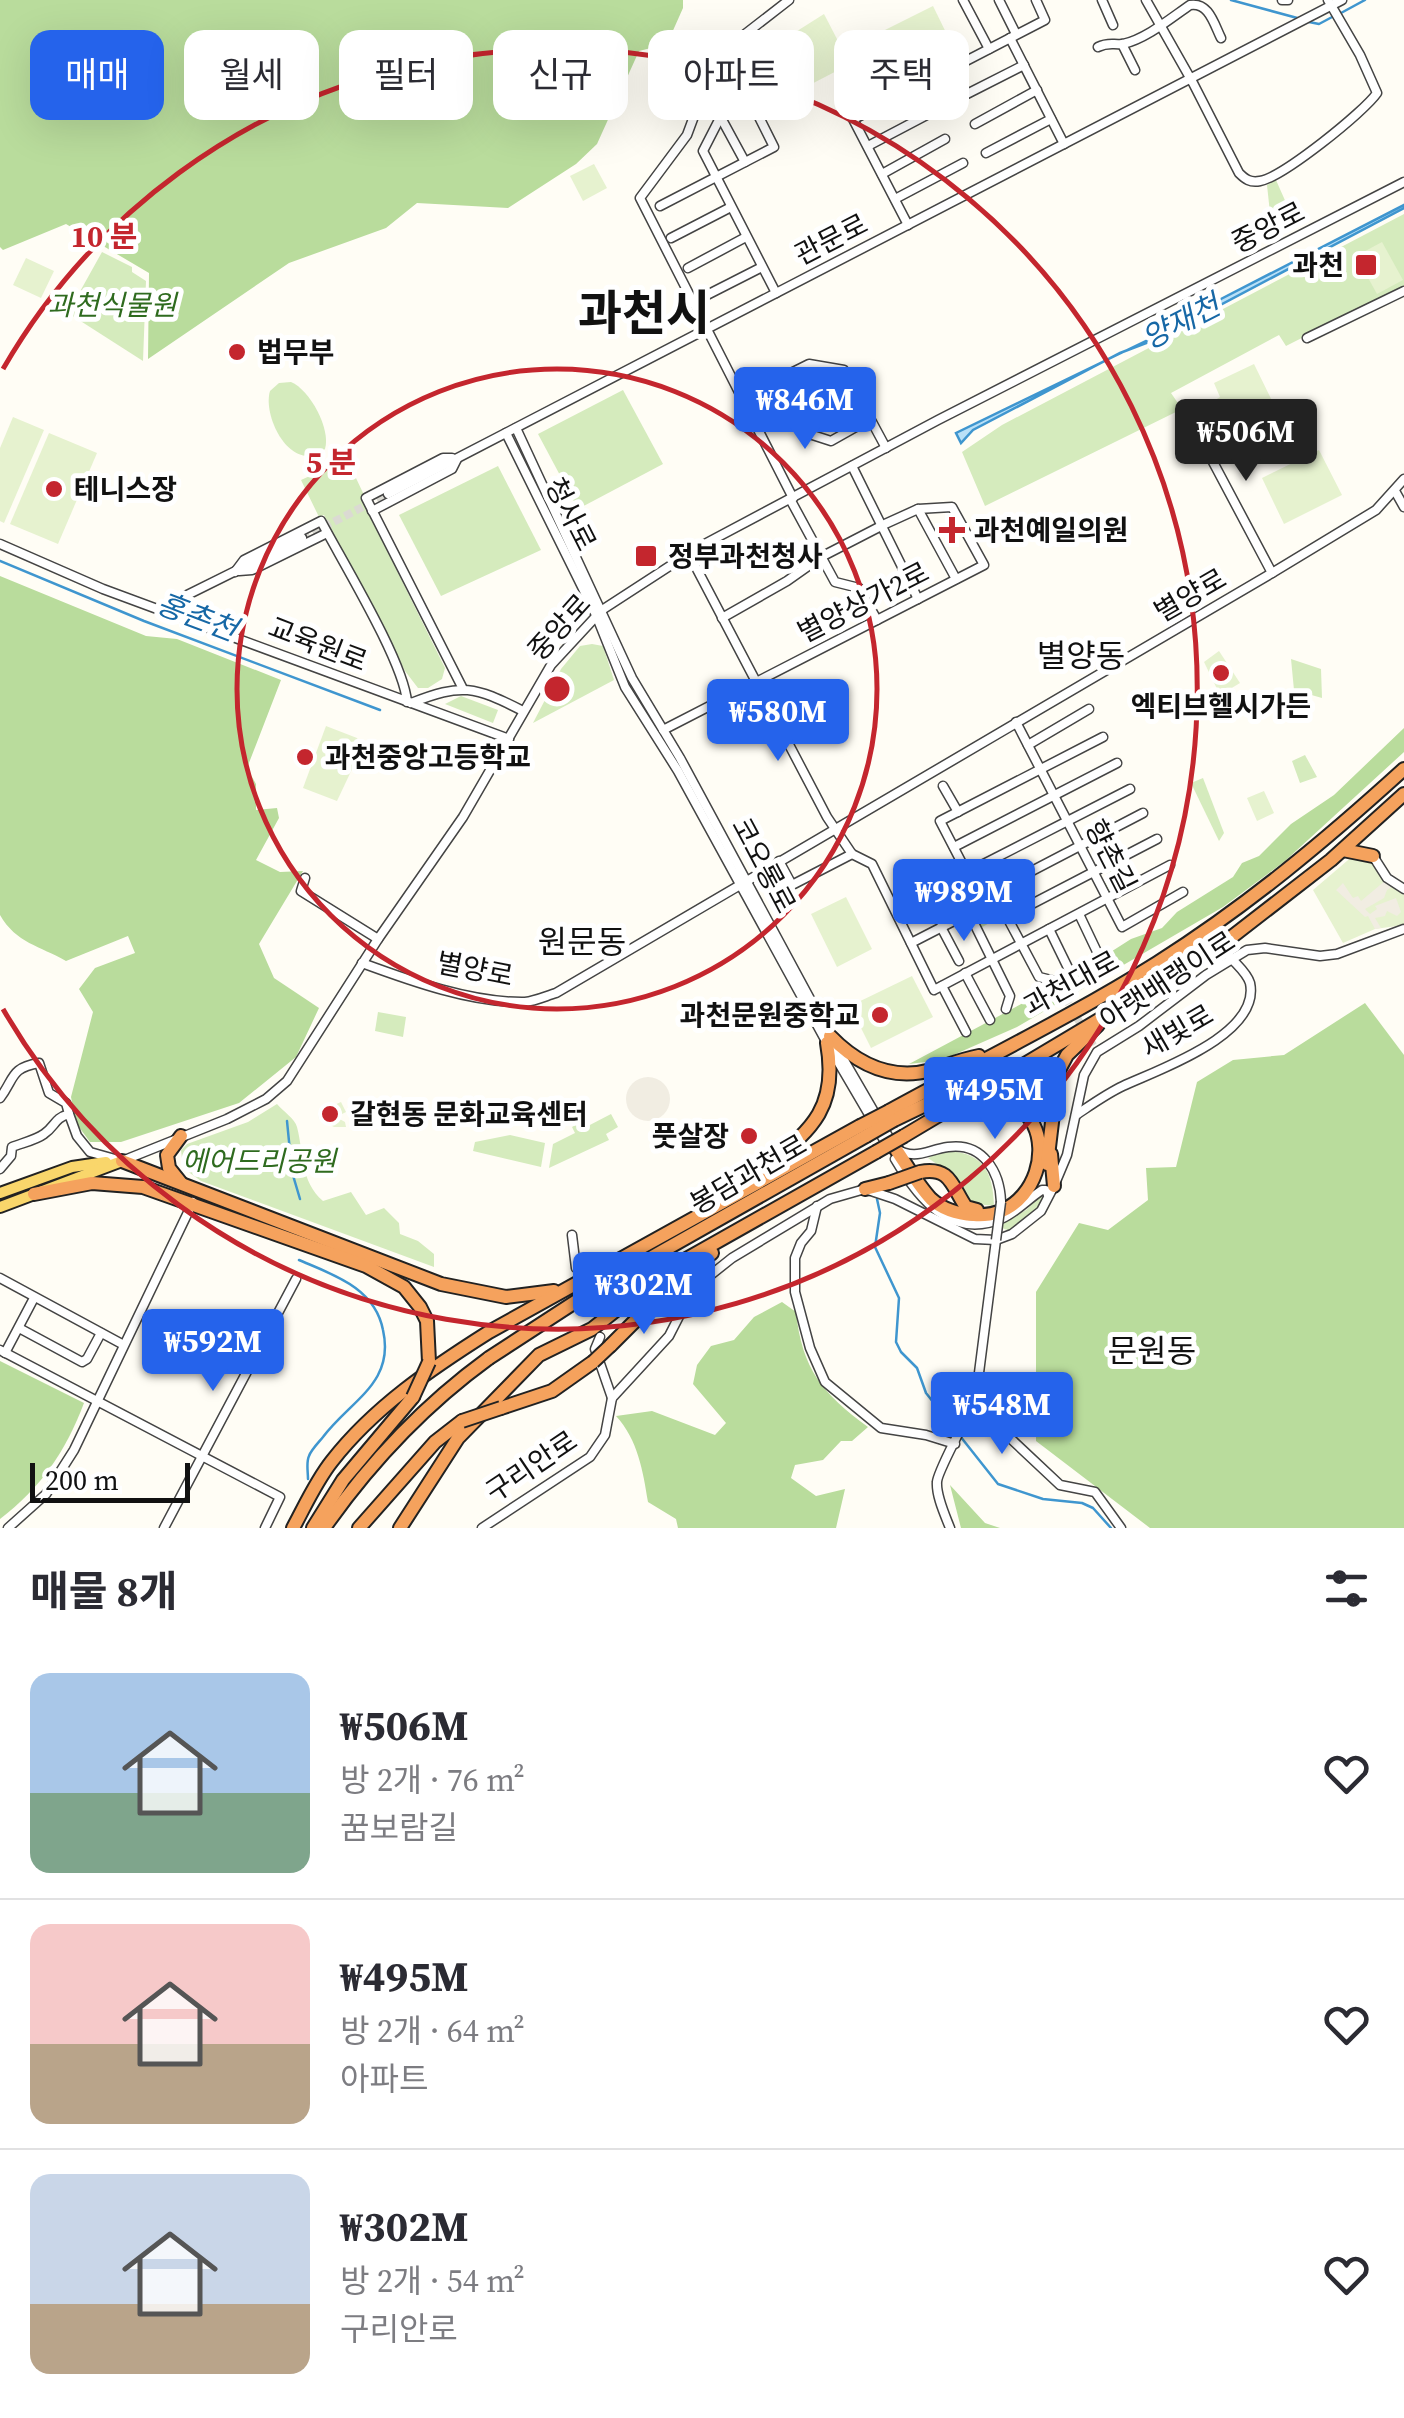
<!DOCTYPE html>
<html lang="ko">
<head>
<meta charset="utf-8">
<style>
	body { margin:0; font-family:"Source Serif 4","Noto Sans KR",serif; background:#f2f2f3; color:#2b2b33; height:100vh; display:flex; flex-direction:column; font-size:38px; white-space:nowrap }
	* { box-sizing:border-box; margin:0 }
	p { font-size:32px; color:#7c7c81 }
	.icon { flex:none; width:55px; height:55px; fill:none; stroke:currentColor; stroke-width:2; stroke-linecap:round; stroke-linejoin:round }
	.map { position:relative; height:1528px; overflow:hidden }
	.sheet { display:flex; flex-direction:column; background:#fff; flex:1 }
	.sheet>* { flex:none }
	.hud { position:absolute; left:30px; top:30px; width:1345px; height:90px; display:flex; gap:20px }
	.scale { position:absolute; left:30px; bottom:25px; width:160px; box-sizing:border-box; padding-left:10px; border:5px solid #111; border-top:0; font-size:28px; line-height:35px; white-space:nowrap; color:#111; -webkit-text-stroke:8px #fff; paint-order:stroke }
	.price { position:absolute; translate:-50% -85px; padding:0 22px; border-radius:10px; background:#2563eb; color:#fff; font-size:32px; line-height:65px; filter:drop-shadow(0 2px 5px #0008) }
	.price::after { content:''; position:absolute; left:50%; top:60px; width:30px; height:22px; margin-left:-15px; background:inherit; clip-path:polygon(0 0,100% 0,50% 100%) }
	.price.active { background:#222; color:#fff }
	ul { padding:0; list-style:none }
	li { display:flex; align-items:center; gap:30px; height:250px; padding:0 30px }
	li+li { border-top:2px solid #e1e1e2 }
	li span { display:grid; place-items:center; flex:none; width:280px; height:200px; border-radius:20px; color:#555 }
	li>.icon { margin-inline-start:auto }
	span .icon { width:120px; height:120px; fill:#fffc; stroke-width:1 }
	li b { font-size:42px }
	h2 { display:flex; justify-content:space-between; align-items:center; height:120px; padding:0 30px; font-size:42px }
	.pill { padding:0 35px; border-radius:20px; background:#fff; box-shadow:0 10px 40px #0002; font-size:35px; line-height:90px }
	.pill.active { background:#2563eb; color:#fff }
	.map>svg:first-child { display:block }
</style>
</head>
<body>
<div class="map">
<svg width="1404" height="1528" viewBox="0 0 1404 1528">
	<rect width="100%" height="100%" fill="#fffdf5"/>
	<!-- green -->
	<g fill="#d5ebbd">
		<polygon points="1276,180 1287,205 1270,213 1267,185"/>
		<polygon points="1404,214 1404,286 1286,346 1279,335 1171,393 1182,409 985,506 962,452 1002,425"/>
		<polygon points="102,252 132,267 132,272 146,281 143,361 68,313"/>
		<path d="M291 382C310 390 331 429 325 449 292 476 262 417 270 391L279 383Z"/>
		<polygon points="623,390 663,464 578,509 538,434"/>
		<polygon points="347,459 364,495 361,498 445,668 442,679 428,688 418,688 405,671 324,515 319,517 301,480"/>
		<polygon points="498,466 541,550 441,596 399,515"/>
		<polygon points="592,644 603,646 614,680 533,723 561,669 580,646"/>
		<polygon points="1291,659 1321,669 1322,698 1294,690"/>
		<polygon points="461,696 498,710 493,723 445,704"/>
		<polygon points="1305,755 1317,777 1300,783 1292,761"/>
		<polygon points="1203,778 1224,833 1219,841 1191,783"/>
		<polygon points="1116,860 1129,884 1107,896 1101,885 1110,880 1103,867"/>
		<polygon points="1004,888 1015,908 979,929 972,916 980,910 982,899"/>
		<polygon points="378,1012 406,1017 403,1037 375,1031"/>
		<path d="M277 1104C283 1111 295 1119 297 1127 304 1154 300 1181 323 1201L351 1192 366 1215 384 1208 399 1223 400 1234 418 1241 434 1254V1267L201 1181 183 1168 181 1150 187 1144 248 1122Z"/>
		<polygon points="611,1114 618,1127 606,1134 609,1140 549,1168 553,1144 575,1133 572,1127 583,1121 586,1127"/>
		<polygon points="510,1135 545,1143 541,1167 473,1151 475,1142"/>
		<path d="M943 1151C982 1151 993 1170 994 1206L968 1203 954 1176 928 1158Z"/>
		<polygon points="1044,1192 1039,1206 1010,1231 1002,1228 1002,1223 1026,1210"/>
	</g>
	<!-- forest -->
	<g fill="#b9dc9c">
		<polygon points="0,0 683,0 683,8 667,44 639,51 597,144 576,164 508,208 417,203 386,228 289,263 148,359 149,273 66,224 3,250 0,247"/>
		<path d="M0 576 146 636 177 639 281 680 247 768 256 784V810L277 808 279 818 256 860 280 872 303 871 259 944 274 978 319 1008 296 1057 239 1103 121 1142H90L76 1123 71 1097 93 1012 79 989 95 968 135 953 128 936 66 961C40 946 16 943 0 915Z"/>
		<polygon points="1404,728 1404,752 1285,861 1223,907 1017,1027 942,1060 909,1064 1070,978 1131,939 1162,928 1177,912 1233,877 1242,863 1259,856 1291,824 1334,795"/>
		<polygon points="1365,1003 1404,1055 1404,1528 1150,1528 1036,1441 1036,1292 1079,1223 1108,1230 1148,1200 1146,1168 1176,1167 1197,1082 1233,1060 1284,1055"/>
		<path d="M782 1302 796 1312C802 1369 822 1393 868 1427L852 1441H841L823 1460 795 1465 791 1478 816 1496 845 1489 836 1528H678L676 1519 648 1502C643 1471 638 1440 616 1416L652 1411 715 1435 726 1423 693 1384 697 1365 711 1346 734 1340 754 1317Z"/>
		<path d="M0 1361 84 1403C65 1453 41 1487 0 1519Z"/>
		<polygon points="950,1485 985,1523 1000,1528 961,1528"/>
	</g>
	<!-- pitch -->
	<g fill="#e6f2cf">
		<polygon points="933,6 957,55 886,92 878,77 886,72 869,38"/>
		<polygon points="824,14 850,64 800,90 775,45"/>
		<polygon points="594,164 607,188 583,201 570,176"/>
		<polygon points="1382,242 1403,280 1377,294 1356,256"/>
		<polygon points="26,258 54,271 41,298 13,285"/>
		<polygon points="1254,364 1280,417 1232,441 1212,402 1220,397 1214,383"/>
		<polygon points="13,417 44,430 4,523 0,521 0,448"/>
		<polygon points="49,433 97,453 58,544 10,524"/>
		<polygon points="1319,450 1342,495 1284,524 1262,478"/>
		<polygon points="1219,651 1240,683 1220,695 1204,662"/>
		<polygon points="326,726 357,738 362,748 337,801 303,788"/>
		<polygon points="1264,791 1274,813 1257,821 1247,798"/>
		<polygon points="1361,849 1386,880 1404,893 1404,925 1375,929 1343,943 1313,890"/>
		<polygon points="846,897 872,949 837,967 811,914"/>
		<polygon points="912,976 933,1017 871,1048 850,1006"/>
		<polygon points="341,1102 346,1112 336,1117 345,1122 346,1127 334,1127 319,1119 318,1112"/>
	</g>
	<!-- plaza -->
	<g fill="#f1ede2">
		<polygon points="1386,880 1395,885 1387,890 1384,898 1365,909 1370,914 1377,909 1375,906 1396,898 1401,912 1397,916 1387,911 1385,916 1375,918 1381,928 1375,929 1368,916 1365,917 1336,890 1343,883 1353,898 1358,896 1361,901"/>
		<circle cx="648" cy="1099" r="22"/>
	</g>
	<!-- water -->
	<polygon fill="#b9e0f7" stroke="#3f96cf" stroke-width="2.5" points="1404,205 1404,208 1154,340 1120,353 973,430 961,443 956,433 1154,337 1217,301"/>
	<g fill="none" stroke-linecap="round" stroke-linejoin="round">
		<!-- stream -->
		<g stroke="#3f96cf" stroke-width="2.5">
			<polyline points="1231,0 1301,19"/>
			<polyline points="1341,13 1365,0"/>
			<polyline points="1309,22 1319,24 1334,16"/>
			<polyline points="0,561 144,621 380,710"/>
			<polyline points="287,1121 292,1172 300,1199"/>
			<polyline points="877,1199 880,1213 875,1247 899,1298 896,1342 901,1352 917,1368 926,1393 998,1484 1043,1499 1082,1503 1093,1508 1111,1528"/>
			<path d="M299 1260C334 1275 375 1288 383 1330 395 1383 351 1400 323 1437 319 1442 311 1450 309 1456 306 1462 308 1472 308 1479"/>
		</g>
		<!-- minor-tunnel -->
		<g stroke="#dbdad3" stroke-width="8" stroke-dasharray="8 4" stroke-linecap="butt">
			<polyline points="302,538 388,494"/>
			<polyline points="1065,997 1097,1052"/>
			<polyline points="586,1296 596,1325"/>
		</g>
		<defs>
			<g id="minor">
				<polyline points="789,0 740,38 724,56 703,92 687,135 640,198 793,498"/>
				<polyline points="963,0 989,49"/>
				<polyline points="999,0 1016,34"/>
				<polyline points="1102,0 1113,25"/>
				<path d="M1146 0 1193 83 1239 173C1245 179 1250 183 1260 181 1283 177 1364 112 1377 93L1360 55 1328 0"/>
				<polyline points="1282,0 1288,0"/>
				<polyline points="1010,38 1064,144"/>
				<polyline points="1122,44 1135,70"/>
				<path d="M1098 47C1108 42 1113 45 1123 44 1146 39 1171 18 1190 5 1209 2 1214 24 1221 38"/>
				<polyline points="740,79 703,151 776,293"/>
				<polyline points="842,98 908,225"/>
				<polyline points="959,98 1024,65"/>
				<polyline points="720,116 745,162"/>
				<polyline points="854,119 1045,20 1036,0"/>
				<polyline points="975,124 1037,90"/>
				<polyline points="868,146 944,106"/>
				<polyline points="986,153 1051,119"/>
				<polyline points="882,174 945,139"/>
				<polyline points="895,199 963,163"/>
				<polyline points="660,206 774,147 740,79"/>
				<polyline points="671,238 731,207"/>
				<polyline points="688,268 746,237"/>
				<polyline points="703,297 762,267"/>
				<polyline points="1307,338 1404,291"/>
				<polyline points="773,382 800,431 831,441 870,419"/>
				<polyline points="743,397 809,364 844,370 886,448"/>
				<polyline points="1187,413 1272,573"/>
				<path d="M516 428 632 678 680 758 830 1036 895 1148C915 1161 927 1150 948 1147 983 1142 1000 1172 1001 1202"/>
				<polyline points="506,433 596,615 625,687 678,771 827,1043 888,1147"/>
				<polyline points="452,458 443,458 366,498 462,687"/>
				<polyline points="852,466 918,599"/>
				<polyline points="1395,491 1404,507"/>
				<polyline points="388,494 1342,0"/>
				<polyline points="790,499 835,582 859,588 877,620"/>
				<polyline points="918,509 956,579"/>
				<polyline points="372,511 452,469 457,459"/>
				<polyline points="0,544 103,589 509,739"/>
				<polyline points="689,554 827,817 852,854 872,864 934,990 1170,865"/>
				<polyline points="239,571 252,570 327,533"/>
				<path d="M235 572 244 560 321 521C342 561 404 662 407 702"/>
				<polyline points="161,608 302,538"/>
				<path d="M411 703C462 683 474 686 523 711"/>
				<polyline points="1016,722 1122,927 1183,892"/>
				<polyline points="663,730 984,565 952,507 918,509 885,524 821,557 787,581 722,618"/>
				<polyline points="1028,745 1089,709"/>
				<polyline points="943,786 958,812"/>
				<polyline points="954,847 1117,763"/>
				<polyline points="1373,856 1387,878 1404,889"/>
				<polyline points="779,861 792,885 852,854"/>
				<polyline points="968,872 1130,789"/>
				<polyline points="305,878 301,891 378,939"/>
				<polyline points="980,898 940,821 1103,737"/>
				<polyline points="969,913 1010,996 1006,1009"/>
				<polyline points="1079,914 1099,956"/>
				<polyline points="941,927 959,961"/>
				<polyline points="1049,929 1071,974"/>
				<polyline points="911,943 979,908 980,898 1143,813"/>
				<path d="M362 963C411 981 472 1003 525 1002 535 1001 546 996 556 993L1272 573 1376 510 1404 479"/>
				<polyline points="965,973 990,1020"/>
				<polyline points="942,986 966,1032"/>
				<polyline points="1065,997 1055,981 1039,977 1007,917 1157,839"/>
				<path d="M0 1098C15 1078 10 1068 39 1063L49 1093 66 1103 69 1114"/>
				<path d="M1076 1115C1091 1105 1106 1094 1123 1086 1157 1070 1261 1035 1250 983 1247 973 1238 966 1231 958"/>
				<path d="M895 1159C918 1198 951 1241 1003 1218 1018 1211 1028 1199 1042 1190H1046L1048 1195"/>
				<path d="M0 1169 11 1156 12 1147C22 1143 36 1140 44 1134 55 1127 54 1118 69 1114L77 1136 90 1152 122 1161 227 1119 266 1099 287 1081 378 939 463 817 551 665 602 610 699 547 938 420 1404 182"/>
				<polyline points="817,1206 811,1231 801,1243 795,1258 795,1292 810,1348 825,1382 881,1428 926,1435 955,1444"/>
				<polyline points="572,1235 576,1268"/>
				<polyline points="0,1278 122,1344"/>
				<polyline points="19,1328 82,1362 87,1359 101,1333"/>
				<polyline points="600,1337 595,1349 612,1398"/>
				<polyline points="0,1350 280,1497 265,1528"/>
				<polyline points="5,1353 34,1298"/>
				<polyline points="975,1404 986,1423 1010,1438 1060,1485 1095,1492 1121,1528"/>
				<polyline points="8,1528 46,1494 74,1450 193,1202"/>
				<polyline points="164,1528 296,1279"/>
				<polyline points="482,1528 590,1457 605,1435 612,1398 669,1336 693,1289 732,1258 830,1199 865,1189 895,1199 975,1239 996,1240 1012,1234 1041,1211 1054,1186 1067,1155 1084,1075 1097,1052 1139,1026 1206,975 1247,950 1265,948 1320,956 1337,954 1404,929"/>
				<path d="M950 1528C945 1515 936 1496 937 1482 937 1474 969 1411 975 1404L996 1240"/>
			</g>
			<g id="major">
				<polyline points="0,1193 72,1167 106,1162"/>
				<polyline points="0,1207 122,1161"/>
			</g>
			<g id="highway">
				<polyline points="1343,850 1373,856"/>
				<path d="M830 1036C858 1065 891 1081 932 1070 948 1065 963 1059 979 1056"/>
				<path d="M889 1111C978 1062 1071 1017 1157 963 1247 906 1326 840 1404 769"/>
				<polyline points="894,1120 1006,1066"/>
				<polyline points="181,1136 167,1155 169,1168 181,1183"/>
				<polyline points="904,1136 1211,953 1331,860 1404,794"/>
				<path d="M895 1148C906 1164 917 1184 931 1199 943 1210 958 1214 974 1215 1060 1221 1068 1065 956 1110"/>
				<polyline points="1051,1154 1054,1186"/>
				<polyline points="122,1161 441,1284 506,1297 554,1291"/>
				<polyline points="1047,1164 1058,1072 1067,1055 1098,1025"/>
				<path d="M920 1172C951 1166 952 1187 966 1207L977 1210"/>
				<path d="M756 1175C804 1134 840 1115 827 1043"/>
				<polyline points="865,1189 889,1183"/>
				<polyline points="34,1194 92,1183 143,1187 366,1266 404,1287 420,1307 427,1321 429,1362"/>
				<polyline points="592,1291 866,1136"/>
				<polyline points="610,1346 665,1291 712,1253"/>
				<polyline points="501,1408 552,1391 593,1362"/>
				<path d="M293 1528C305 1506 316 1481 332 1461 374 1407 432 1368 489 1332L860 1126"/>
				<polyline points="313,1528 343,1480 413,1397"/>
				<path d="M324 1528C371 1461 423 1406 489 1358"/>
				<polyline points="359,1528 435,1442 462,1421"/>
				<polyline points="400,1528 458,1438 539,1355 592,1329 667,1270 876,1152"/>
			</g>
		</defs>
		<!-- minor casing -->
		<use href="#minor" stroke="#444" stroke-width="11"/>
		<!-- major casing -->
		<use href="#major" stroke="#222" stroke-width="14"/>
		<!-- highway casing -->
		<use href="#highway" stroke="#222" stroke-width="16"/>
		<!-- minor -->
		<use href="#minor" stroke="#fff" stroke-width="8"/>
		<!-- major -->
		<use href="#major" stroke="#f9d66b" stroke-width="10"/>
		<!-- highway -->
		<use href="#highway" stroke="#f5a25d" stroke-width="12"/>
		<defs>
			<polyline id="minor-bridge" points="996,1240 1001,1202"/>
			<g id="highway-bridge">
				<polyline points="860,1126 889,1111"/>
				<polyline points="866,1136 894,1120"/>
				<polyline points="876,1152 904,1136"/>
				<polyline points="889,1183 920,1172"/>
				<polyline points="489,1358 592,1291"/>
				<polyline points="593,1362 610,1346"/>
				<polyline points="413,1397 429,1362"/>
				<polyline points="462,1421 501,1408"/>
			</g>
		</defs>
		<!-- minor-bridge casing -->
		<use href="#minor-bridge" stroke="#444" stroke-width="11" stroke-linecap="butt"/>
		<!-- highway-bridge casing -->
		<use href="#highway-bridge" stroke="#222" stroke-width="16" stroke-linecap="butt"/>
		<!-- minor-bridge -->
		<use href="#minor-bridge" stroke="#fff" stroke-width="8"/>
		<!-- highway-bridge -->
		<use href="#highway-bridge" stroke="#f5a25d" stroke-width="12"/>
	</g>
	<!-- distance rings -->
	<g fill="none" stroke="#c4262e" stroke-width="5">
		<circle cx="557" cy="689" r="320"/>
		<path d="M3 369A640 640 0 1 1 3 1009"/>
	</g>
	<!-- markers -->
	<g fill="#c4262e" stroke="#fff" stroke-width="4">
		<rect x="1354" y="253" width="24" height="24" rx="5"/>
		<circle cx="237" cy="352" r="10"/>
		<circle cx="54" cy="489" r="10"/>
		<path d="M947 515h10v10h10v10h-10v10h-10v-10h-10v-10h10z"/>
		<rect x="634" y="544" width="24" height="24" rx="5"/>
		<circle cx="1221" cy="673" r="10"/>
		<circle cx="305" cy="757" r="10"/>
		<circle cx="880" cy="1015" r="10"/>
		<circle cx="330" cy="1114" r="10"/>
		<circle cx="749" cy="1136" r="10"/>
	</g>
	<g text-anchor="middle" stroke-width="10" stroke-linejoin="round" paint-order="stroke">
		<!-- street labels -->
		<g font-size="28" fill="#111" stroke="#fff">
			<text transform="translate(1268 227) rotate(-27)" y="10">중앙로</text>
			<text transform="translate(831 239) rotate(-27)" y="10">관문로</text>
			<text transform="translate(571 514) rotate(63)" y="10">청사로</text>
			<text transform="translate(1190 595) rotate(-30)" y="10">별양로</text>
			<text transform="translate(863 602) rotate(-27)" y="10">별양상가2로</text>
			<text transform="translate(559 627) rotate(-48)" y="10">중앙로</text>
			<text transform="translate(318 644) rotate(21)" y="10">교육원로</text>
			<text transform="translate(1111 856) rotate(63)" y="10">향촌길</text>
			<text transform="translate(764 865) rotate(62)" y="10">코오롱로</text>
			<text transform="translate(475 969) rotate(11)" y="10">별양로</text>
			<text transform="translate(1167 980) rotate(-33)" y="10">아랫배랭이로</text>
			<text transform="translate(1071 983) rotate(-29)" y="10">과천대로</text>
			<text transform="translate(1177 1031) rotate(-30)" y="10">새빛로</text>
			<text transform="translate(748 1174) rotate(-30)" y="10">봉담과천로</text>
			<text transform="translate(531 1466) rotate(-34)" y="10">구리안로</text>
		</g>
		<!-- poi labels -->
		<g font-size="28" font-weight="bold" fill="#111" stroke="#fff" text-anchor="start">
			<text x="1344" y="275" text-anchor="end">과천</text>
			<text x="257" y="362">법무부</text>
			<text x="74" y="499">테니스장</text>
			<text x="974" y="540">과천예일의원</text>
			<text x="668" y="566">정부과천청사</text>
			<text x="1221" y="716" text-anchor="middle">엑티브헬시가든</text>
			<text x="325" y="767">과천중앙고등학교</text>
			<text x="860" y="1025" text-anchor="end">과천문원중학교</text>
			<text x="350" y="1124">갈현동 문화교육센터</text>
			<text x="729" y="1146" text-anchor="end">풋살장</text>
		</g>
		<!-- park labels -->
		<g font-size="28" font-style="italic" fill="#2f6b1f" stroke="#fff">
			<text x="112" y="315">과천식물원</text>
			<text x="259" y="1171">에어드리공원</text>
		</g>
		<!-- water labels -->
		<g font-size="30" font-style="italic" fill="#1768a6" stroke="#fff">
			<text transform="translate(1181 322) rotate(-27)" y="10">양재천</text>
			<text transform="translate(197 617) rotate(21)" y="10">홍촌천</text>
		</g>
		<!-- quarter labels -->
		<g font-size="32" fill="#111" stroke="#fff">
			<text x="1081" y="667">별양동</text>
			<text x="582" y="953">원문동</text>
			<text x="1152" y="1362">문원동</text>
		</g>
		<!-- town labels -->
		<g font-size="48" font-weight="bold" fill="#111" stroke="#fff">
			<text x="644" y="330">과천시</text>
		</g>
	</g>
	<circle cx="557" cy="689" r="15" fill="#c4262e" stroke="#fff" stroke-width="5"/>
	<g font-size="30" text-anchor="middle" font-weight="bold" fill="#c4262e" stroke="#fff" stroke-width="10" stroke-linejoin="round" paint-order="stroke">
		<text x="104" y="247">10 분</text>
		<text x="331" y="473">5 분</text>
	</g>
</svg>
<div class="scale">200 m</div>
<b class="price" style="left:805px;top:452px">₩846M</b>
<b class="price active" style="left:1246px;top:484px">₩506M</b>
<b class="price" style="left:778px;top:764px">₩580M</b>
<b class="price" style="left:964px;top:944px">₩989M</b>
<b class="price" style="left:995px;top:1142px">₩495M</b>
<b class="price" style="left:644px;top:1337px">₩302M</b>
<b class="price" style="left:213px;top:1394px">₩592M</b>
<b class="price" style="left:1002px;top:1457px">₩548M</b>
<div class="hud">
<a class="pill active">매매</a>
<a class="pill">월세</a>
<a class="pill">필터</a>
<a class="pill">신규</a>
<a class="pill">아파트</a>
<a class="pill">주택</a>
</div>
</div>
<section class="sheet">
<h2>매물 8개<svg class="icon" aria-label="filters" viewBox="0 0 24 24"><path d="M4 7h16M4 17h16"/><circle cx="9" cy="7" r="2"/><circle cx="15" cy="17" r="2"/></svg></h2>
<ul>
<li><span style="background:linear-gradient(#a9c7e8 60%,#7fa58c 0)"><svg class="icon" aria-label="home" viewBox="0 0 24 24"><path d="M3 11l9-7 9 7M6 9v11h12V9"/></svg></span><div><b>₩506M</b><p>방 2개 · 76 m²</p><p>꿈보람길</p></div><svg class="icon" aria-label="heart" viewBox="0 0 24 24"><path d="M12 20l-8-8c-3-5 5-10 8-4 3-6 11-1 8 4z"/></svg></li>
<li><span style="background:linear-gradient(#f6c9c9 60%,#b9a48a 0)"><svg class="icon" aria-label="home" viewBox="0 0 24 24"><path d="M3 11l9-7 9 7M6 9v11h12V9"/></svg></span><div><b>₩495M</b><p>방 2개 · 64 m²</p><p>아파트</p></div><svg class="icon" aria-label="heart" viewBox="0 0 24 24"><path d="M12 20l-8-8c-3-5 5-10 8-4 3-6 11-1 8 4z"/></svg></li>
<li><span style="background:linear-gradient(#c9d6e8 65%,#b9a48a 0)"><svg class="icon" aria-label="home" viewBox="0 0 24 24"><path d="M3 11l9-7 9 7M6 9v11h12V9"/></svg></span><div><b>₩302M</b><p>방 2개 · 54 m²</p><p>구리안로</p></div><svg class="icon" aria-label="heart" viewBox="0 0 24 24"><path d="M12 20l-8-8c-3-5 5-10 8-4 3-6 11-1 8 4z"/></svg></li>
</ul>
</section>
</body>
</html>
